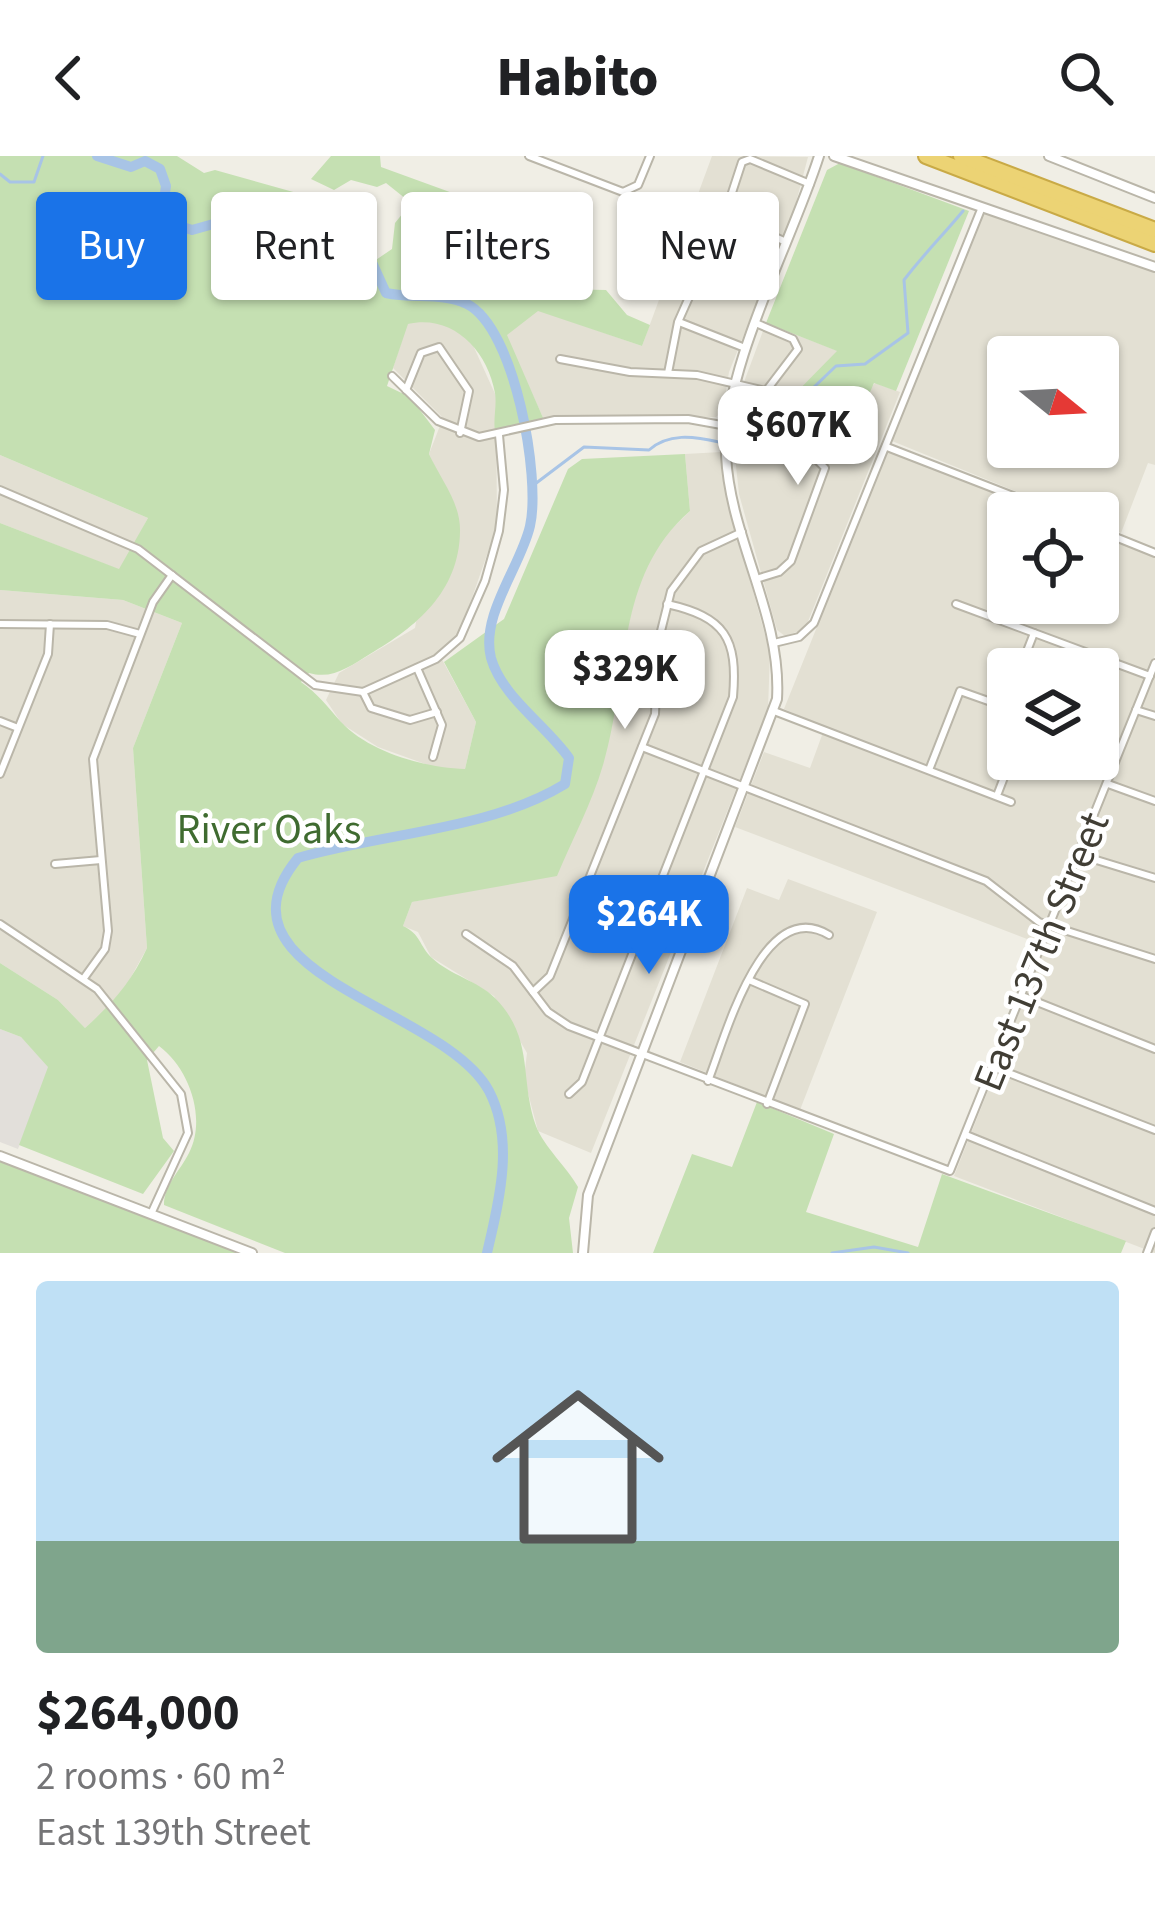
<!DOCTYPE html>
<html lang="en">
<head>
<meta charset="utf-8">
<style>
	body { margin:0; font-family:"Source Sans 3",sans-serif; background:#f2f2f2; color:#202124; height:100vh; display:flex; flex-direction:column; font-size:45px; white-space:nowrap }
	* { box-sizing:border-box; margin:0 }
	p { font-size:39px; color:#757577 }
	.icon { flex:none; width:66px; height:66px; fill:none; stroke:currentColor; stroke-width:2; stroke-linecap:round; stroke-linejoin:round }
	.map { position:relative; height:1097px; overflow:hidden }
	.drawer { display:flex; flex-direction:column; background:#fff; flex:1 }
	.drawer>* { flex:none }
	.banner { position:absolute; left:36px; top:36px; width:1083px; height:108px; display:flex; gap:24px }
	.needle { width:78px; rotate:108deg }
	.buttons { position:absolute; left:987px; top:180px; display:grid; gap:24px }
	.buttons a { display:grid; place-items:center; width:132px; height:132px; border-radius:12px; background:#fff; box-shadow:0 3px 9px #0004; font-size:60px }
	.price { position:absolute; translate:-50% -102px; padding:0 27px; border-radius:24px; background:#fff; color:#222; font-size:39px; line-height:78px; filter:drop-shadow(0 3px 6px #0008) }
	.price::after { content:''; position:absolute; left:50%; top:72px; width:36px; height:27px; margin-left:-18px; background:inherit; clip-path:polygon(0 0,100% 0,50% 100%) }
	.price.on { background:#1a73e8; color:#fff }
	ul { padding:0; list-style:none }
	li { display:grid; align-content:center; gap:24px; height:636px; padding:0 36px }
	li+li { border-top:3px solid #e0e0e0 }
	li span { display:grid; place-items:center; height:372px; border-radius:12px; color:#555 }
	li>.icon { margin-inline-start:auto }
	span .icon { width:216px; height:216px; fill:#fffc; stroke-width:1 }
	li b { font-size:51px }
	.tag { padding:0 42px; border-radius:12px; background:#fff; box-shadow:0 3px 9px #0004; font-size:42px; line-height:108px }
	.tag.on { background:#1a73e8; color:#fff }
	header { display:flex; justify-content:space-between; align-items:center; height:156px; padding:0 36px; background:#fff; font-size:54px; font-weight:800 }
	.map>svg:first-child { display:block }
</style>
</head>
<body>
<header><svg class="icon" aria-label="back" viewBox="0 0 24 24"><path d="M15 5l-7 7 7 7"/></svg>Habito<svg class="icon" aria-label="search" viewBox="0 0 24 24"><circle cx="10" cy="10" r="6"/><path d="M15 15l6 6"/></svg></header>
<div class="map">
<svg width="1155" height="1097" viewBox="0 0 1155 1097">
	<rect width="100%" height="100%" fill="#f0eee5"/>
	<!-- residential -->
	<g fill="#e3e0d3" fill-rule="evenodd">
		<polygon points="712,0 808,1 794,54 729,216 723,255 716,261 544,264 506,179 538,154 642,190"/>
		<path d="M984 57 1155 114V309L1148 307 1121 377 1098 368V357H1069L892 285ZM1008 201H1098V291H1008Z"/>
		<polygon points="428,163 453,171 472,187 496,240 497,370 459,479 439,498 476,566 465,613 439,613 378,591 342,568 326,544 339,517 415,472 441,323 429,298 443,262 393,212 407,168"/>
		<polygon points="766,167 838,195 784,251 870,233 875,227 900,236 805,473 785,480 777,474 739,338 734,291 741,234"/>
		<path d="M888 294 1048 357H1008V447H1098V377L1155 399V499L1040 788 735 671 764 596 810 612 825 571 784 553ZM1008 513H1098V603H1008Z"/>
		<polygon points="721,296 729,347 770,497 768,553 591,997 538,975 524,922 527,897 494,840 431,801 418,776 403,770 412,746 450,738 620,540 622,496 638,427 654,390 690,355 685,298"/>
		<polygon points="0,299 148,362 120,414 0,367"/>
		<polygon points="0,434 123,444 182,467 133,592 147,792 120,841 85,872 58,844 0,807"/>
		<polygon points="1155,515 1155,1097 954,1020"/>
		<polygon points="788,723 877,756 800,954 680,906 747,732 779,744"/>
	</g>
	<!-- industrial -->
	<polygon fill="#e2dfda" points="0,873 21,881 49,911 18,993 0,986"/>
	<!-- green -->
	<g fill="#c5e0b2">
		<path d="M0 0H177L204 17 215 14 304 39 344 63 364 112 392 93 395 67 411 47 386 27 377 31 351 24 334 34 311 23 331 0H380L381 11 458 39 450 74 456 111 475 122 498 120 504 97 515 93 555 119 557 133 606 134 627 159 650 169 642 190 538 155 507 179 544 264 495 276C493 262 497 250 495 237 487 193 452 158 408 168L387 230 410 241 435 274 429 298C441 324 461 347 460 376 459 436 416 471 370 498 350 510 333 524 309 517L301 526C318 538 327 550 341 566 369 596 425 612 465 613L476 566 444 506 504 463 568 313 582 303 685 298 690 355C614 421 630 520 603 609 592 647 572 684 557 720L412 746 403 770C421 778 419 790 432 802 450 819 478 825 495 842 535 883 519 922 536 970 544 991 567 1011 578 1031L569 1062 573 1097H285L164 1049C164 1029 180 1015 189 997 207 962 189 912 159 890L147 904 163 982 174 995 143 1038 19 989 48 911 21 881 0 873V807L58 844 85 872C113 847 132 825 147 792L133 592 182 467 123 444 0 434V367L119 413 148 362 0 299Z"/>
		<polygon points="840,7 969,55 896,235 874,227 852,277 783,250 837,195 766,167 827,14"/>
		<polygon points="757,946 834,978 806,1056 918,1091 942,1018 1126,1085 1121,1097 653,1097 692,998 732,1011"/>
		<polygon points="0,1004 241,1097 0,1097"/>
	</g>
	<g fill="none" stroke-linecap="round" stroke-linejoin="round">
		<!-- stream -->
		<g stroke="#a8c4e6" stroke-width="3">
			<polyline points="97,0 97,1"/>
			<polyline points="0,18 10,26 34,26 43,0"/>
			<path d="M738 286 792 252 836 210 865 208 908 177 904 124C923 99 944 78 963 55"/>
			<path d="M531 331 584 291 649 294C668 277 693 280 719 286"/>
			<polyline points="832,1097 874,1091 908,1097"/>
		</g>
		<!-- river -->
		<path stroke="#a8c4e6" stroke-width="10" d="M97 0 131 11 145 5 160 13 166 30 161 64 192 74 224 65H262L321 46 348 54 386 137C413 143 442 136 467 148 515 172 541 322 530 370 521 410 480 459 491 502 502 541 546 569 569 602L565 628C490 674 383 677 298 702 202 819 445 851 489 935 515 985 499 1045 487 1097"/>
		<defs>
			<g id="minor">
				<polyline points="529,0 623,36 638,29 650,0"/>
				<polyline points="786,86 725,58 742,6 750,3 810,28"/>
				<polyline points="679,166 745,192"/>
				<polyline points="560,203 630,216 697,219 766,235 798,193 793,183 758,168"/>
				<polyline points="668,217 678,166 702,112 766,137"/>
				<polyline points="392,220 438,265 479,281 555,264 688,263 727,270"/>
				<polyline points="406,234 421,197 439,191 469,235 460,277"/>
				<polyline points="887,291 1057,357"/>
				<polyline points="726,301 811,298 825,312 791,405 779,416 756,423"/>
				<polyline points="0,334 138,393 315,529 363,536 436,503 460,482 485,425 499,375 504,334 499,279"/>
				<polyline points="1098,374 1155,397"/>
				<polyline points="956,448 1150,520"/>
				<polyline points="0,468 107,469 140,478"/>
				<polyline points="774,487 799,481 814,467 982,51"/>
				<polyline points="417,512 442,569 433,601"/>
				<polyline points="1020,513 1034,477"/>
				<polyline points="363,536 371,552 410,564 437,556"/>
				<polyline points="1136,554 1155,560"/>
				<polyline points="774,555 1011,646"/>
				<polyline points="0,565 18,572"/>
				<polyline points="642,591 986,725 1039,766 1155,803"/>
				<polyline points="929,614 960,535 1008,552"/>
				<polyline points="0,618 48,498 50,468"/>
				<polyline points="1108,628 1155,645"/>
				<polyline points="998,637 1011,603"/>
				<polyline points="1080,699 1155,722"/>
				<polyline points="55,708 101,704"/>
				<polyline points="0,768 97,833 181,938 188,977 151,1058"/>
				<polyline points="466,778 513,810 548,856 569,870 950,1015 1155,507"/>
				<polyline points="84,822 105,793 108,775 93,603 153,446 172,419"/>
				<polyline points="749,824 805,848 767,948"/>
				<polyline points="533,836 550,820 655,558 658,487 671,435 701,395 742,376"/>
				<polyline points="1022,840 1155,893"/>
				<polyline points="993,911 1155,974"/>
				<path d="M708 925C725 883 762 738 829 779"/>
				<path d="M569 938 582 926 733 541C738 482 725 461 667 448"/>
				<polyline points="966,979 1155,1055"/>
				<polyline points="1147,1097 1155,1076"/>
			</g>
			<g id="tertiary">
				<polyline points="834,0 1155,111"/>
				<polyline points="1049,0 1155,42"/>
				<polyline points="0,1000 252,1097"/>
				<path d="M583 1097 588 1039 777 543C782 459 730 383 726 299 723 211 791 88 819 0"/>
			</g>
			<g id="motorway">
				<polyline points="926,0 1155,88"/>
				<polyline points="961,0 1155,74"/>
			</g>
		</defs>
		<!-- minor casing -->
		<use href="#minor" stroke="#bab6a9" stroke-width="10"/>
		<!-- tertiary casing -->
		<use href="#tertiary" stroke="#bab6a9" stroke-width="12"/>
		<!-- motorway casing -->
		<use href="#motorway" stroke="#c9aa46" stroke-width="18"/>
		<!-- minor -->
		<use href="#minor" stroke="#fff" stroke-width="6"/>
		<!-- tertiary -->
		<use href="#tertiary" stroke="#fff" stroke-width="8"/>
		<!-- motorway -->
		<use href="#motorway" stroke="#ecd374" stroke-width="14"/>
	</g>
	<g text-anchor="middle" stroke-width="9" stroke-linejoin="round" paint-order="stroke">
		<!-- park labels -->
		<g font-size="42" fill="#3f6b30" stroke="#fff">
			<text x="269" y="687">River Oaks</text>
		</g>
		<!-- street labels -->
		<g font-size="42" fill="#413e35" stroke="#fff">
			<text transform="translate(1040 795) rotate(-68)" y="15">East 137th Street</text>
		</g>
	</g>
</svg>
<div class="buttons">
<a><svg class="needle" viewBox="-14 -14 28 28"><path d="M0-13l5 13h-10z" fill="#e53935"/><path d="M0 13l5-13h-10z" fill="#757577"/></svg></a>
<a><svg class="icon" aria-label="locate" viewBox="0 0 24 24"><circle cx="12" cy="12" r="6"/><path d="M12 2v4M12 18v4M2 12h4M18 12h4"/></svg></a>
<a><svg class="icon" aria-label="layers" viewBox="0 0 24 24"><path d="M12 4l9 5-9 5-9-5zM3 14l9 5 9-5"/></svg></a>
</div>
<b class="price" style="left:798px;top:332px">$607K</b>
<b class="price" style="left:625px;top:576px">$329K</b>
<b class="price on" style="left:649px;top:821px">$264K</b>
<div class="banner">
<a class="tag on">Buy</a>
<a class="tag">Rent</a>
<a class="tag">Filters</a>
<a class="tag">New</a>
</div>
</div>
<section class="drawer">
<ul>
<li><span style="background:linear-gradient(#bfe0f5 70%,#7fa58c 0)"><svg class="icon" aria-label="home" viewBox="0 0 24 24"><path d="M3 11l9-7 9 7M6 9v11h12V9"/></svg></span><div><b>$264,000</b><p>2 rooms · 60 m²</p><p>East 139th Street</p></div></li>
</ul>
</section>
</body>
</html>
